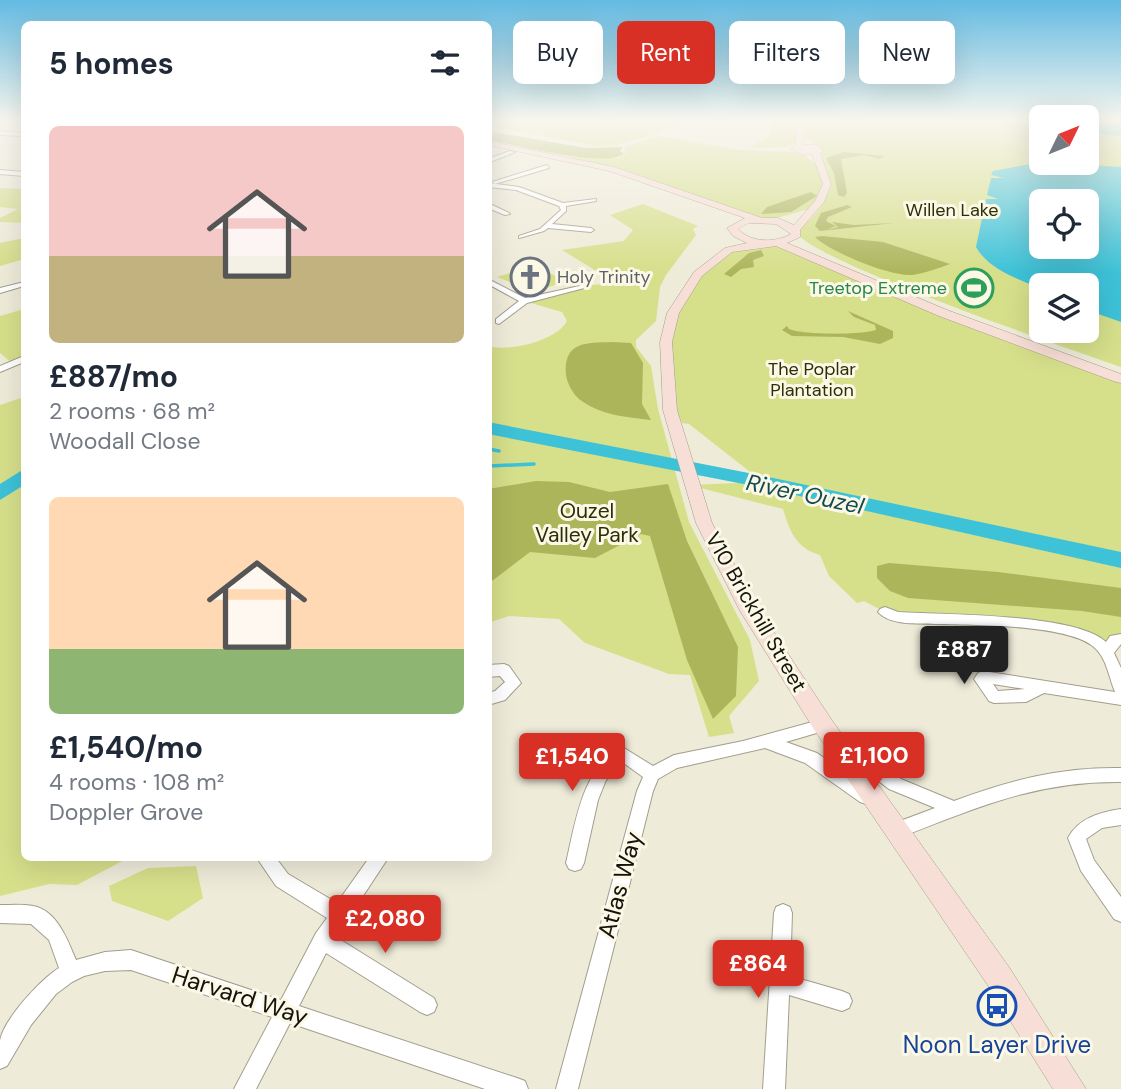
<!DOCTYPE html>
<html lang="en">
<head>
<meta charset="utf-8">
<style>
	body { margin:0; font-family:"DM Sans",sans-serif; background:#f6f6f7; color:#1f2937; height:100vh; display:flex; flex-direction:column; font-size:26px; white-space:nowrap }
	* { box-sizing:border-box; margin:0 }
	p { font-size:23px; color:#747a83 }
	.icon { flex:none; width:38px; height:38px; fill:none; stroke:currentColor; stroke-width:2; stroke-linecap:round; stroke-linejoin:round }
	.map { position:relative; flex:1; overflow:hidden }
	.sheet { position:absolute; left:21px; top:21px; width:471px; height:840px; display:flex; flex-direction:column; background:#fff; border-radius:10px; box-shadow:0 7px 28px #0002 }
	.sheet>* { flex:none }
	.guide { position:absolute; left:513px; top:21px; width:502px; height:63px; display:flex; gap:14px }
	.needle { width:46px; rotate:47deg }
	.buttons { position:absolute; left:1029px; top:105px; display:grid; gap:14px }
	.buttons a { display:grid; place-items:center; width:70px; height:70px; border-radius:10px; background:#fff; box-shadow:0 7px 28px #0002; font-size:35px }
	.price { position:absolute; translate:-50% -60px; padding:0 16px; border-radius:7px; background:#d93025; color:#fff; font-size:23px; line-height:46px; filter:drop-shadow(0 2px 4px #0008) }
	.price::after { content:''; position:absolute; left:50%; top:42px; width:21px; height:16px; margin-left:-10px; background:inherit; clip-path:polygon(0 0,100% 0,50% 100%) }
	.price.selected { background:#222; color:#fff }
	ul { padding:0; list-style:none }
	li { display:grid; align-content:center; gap:14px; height:371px; padding:0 28px }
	li span { display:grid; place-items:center; height:217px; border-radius:10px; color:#555 }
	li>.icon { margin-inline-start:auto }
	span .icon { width:126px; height:126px; fill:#fffc; stroke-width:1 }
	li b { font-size:30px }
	h2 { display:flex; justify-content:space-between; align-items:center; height:84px; padding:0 28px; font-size:30px }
	.tag { padding:0 24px; border-radius:10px; background:#fff; box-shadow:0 7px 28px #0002; font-size:24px; line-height:63px }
	.tag.selected { background:#d93025; color:#fff }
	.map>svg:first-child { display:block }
</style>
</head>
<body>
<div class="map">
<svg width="1121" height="1089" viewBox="0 0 1121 1089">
	<rect width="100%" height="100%" fill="#efebd9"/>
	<!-- green -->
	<g fill="#d6df8a" fill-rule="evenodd">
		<polygon points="488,121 681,121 651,136 613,146 597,146 488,126"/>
		<polygon points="772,121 799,121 797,143 787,147 748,148 770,136"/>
		<path d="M807 121H1041V163H1087V121H1121V367C1079 352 801 258 795 230 812 222 826 203 831 185L821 156 824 151 805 138ZM1041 201H1087V247H1041ZM1041 285H1087V331H1041Z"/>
		<polygon points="659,136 740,150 792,152 804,155 818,166 823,184 821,194 809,209 769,220 564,157 618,158 625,154 625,147"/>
		<polygon points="0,188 24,189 24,223 0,222 0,218 18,209 0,207"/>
		<path d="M643 204 698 226 693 229 696 235 666 275 660 287 656 321 636 340V347L651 366 658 409 689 522 750 640 759 681 729 716 734 733 709 737 690 675 669 674 585 643 559 619 509 616 488 623V346C510 352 556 341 567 321L562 312 524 301 592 285 616 283 562 250 624 241 633 230 610 215Z"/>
		<polygon points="24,238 24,259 0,266 0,243"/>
		<path d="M766 242 1121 379V639L1110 645 1085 634 885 612 864 601 857 603 829 576 820 555C796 548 790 532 783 509L689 485 763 482 689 424 682 423 680 418 670 410 666 368 673 313 698 274 729 250Z"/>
		<polygon points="533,266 563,279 563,282 535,292 497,277"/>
		<polygon points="24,309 24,359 13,364 0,353 0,316"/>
		<polygon points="24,397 24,858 128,858 77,885 49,884 0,896 0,405"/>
		<polygon points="196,866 203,898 168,921 112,901 109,886 148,868"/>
	</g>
	<!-- forest -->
	<g fill="#adb55b">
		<path d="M488 131 586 148 623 147 620 151 624 154C602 168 517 145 488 140Z"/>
		<polygon points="844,152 885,156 879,159 864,155 841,159 847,193 844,197 838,195 834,173 826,158"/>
		<polygon points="811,192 817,196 791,212 761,214 767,207"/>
		<polygon points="847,205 852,207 828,217 826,221 836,226 827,230 838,227 832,222 854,225 894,223 820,231 815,226 821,213"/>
		<path d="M822 236 883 242 950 264C939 268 925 273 913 275 891 277 830 252 815 237Z"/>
		<polygon points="761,250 764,256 753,260 754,267 741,269 731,277 724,274 749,253"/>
		<path d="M848 311 893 331V338L880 344 843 337 792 336 782 330 787 326 789 329C802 335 862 335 876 330L875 325 854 317Z"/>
		<path d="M613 342 631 343 643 363 642 404 651 420C626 417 599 415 579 399 573 394 567 383 566 375 563 341 586 343 613 342Z"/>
		<polygon points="536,481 569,482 610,492 668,484 687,541 738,647 736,696 713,719 687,660 650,536 641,534 595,558 530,552 488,584 488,489"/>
		<polygon points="889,563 998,572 1121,588 1121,617 1082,611 908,598 890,591 877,578 877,566"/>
	</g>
	<!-- water -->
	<g fill="#3dc2d8" fill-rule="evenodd">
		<polygon points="1087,121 1121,121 1121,136 1094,133 1087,135"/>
		<path d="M1041 162 1121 167V322L1087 310V285H1041V289C1019 279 989 270 976 247L986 199H998L987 195 991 178H1004L991 175 993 171ZM1041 201H1087V247H1041Z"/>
	</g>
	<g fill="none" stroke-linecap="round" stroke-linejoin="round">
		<!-- stream -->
		<g stroke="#3dc2d8" stroke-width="3.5">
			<polyline points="488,449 499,451"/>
			<polyline points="488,466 534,464"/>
		</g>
		<!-- canal -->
		<polygon fill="#3dc2d8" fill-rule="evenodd" points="488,121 501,121 488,124"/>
		<!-- river -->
		<g fill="#3dc2d8" fill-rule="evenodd">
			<polygon points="488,422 764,476 1121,552 1121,568 764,488 488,434"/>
			<polygon points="24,469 24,485 0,500 0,484"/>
		</g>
		<defs>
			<g id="street">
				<polygon points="0,131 24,133 24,136 0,135"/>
				<polygon points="510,151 515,152 488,163 488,159"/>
				<polygon points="547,165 549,168 495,184 492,182"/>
				<polygon points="0,170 24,172 24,176 0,174"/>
				<polygon points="488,183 519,187 563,203 596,199 596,201 566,206 566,211 552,224 591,228 594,230 591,232 548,228 544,231 519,238 519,236 540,229 561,210 559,206 516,190 488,187"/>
				<polygon points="488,203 509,213 510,214 505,215 488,208"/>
				<polygon points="488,279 525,298 584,285 588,287 527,303 499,324 496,323 496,319 519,301 488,284"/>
				<polygon points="24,282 24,286 0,293 0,288"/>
				<polygon points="24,356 24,362 0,372 0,366"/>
				<path d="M885 607 898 612C944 615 1075 613 1106 642L1110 636 1121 634V644L1114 653 1121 668V705L1044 693 1026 702 994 703 989 701 974 679 978 673 983 671 1115 692C1109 678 1107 659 1095 648 1070 624 971 625 935 624 918 623 891 626 878 612L880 609ZM993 684 1025 689 998 691Z"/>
				<polygon points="504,664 509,666 521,683 505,700 488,705 488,693 495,691 505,682 500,676 488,677 488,665"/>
				<path d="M823 719 828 721 834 728 831 732 826 734 820 732 786 742 817 753 872 792 874 797 872 802 866 804 860 802 805 763 765 748 677 768 658 779 653 791 578 1089H556L637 791 643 777 625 764 606 780 598 800 584 863 581 869 575 871 569 869 566 863C575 826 582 763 624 748L653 766 674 755 743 741Z"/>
				<path d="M847 740 853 742 901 779 954 801C1011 780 1060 767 1121 768V782C1035 781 976 808 898 838L892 836 889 830 892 824 935 808 889 789 841 752 839 747 841 742Z"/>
				<path d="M1121 809V825L1102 828 1086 839 1094 860 1121 897V922L1114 919 1081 871 1068 838C1078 818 1101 812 1121 809Z"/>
				<path d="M257 858H276L288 874 337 903 369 858H388L336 937 434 998 437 1005 434 1012 427 1015 420 1012 326 953 299 1006 517 1078 525 1081 528 1089H485L290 1023 256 1089H234L272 1017 131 970 105 971 84 976 72 982 56 994 31 1025 7 1066 0 1069C0 1060 0 1050 0 1041 3 1020 41 979 59 968L49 940 31 924 0 923V905C11 905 23 904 33 906 57 910 68 941 76 960L105 952 131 950 281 1000 316 933 327 918 276 886Z"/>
				<polygon points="783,904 790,907 792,913 790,976 842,991 849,994 852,1001 849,1008 842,1011 789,995 785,1089 763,1089 774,913 776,907"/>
			</g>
			<path id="secondary" d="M798 121H806L803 145H816L824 151 820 153 831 184 824 202 800 230V237L787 243 947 310 1121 374V383L1116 382 939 316 776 246 732 252 702 276 679 313 672 342 677 410 712 523 758 608 831 719 1009 967 1086 1089H1053L989 987 815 731 740 611 696 523 663 410 660 342 667 313 694 272 725 248 747 243 733 236 727 228 745 218 609 171 488 145V141L614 167 762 218H778L794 225 815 201 823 184 812 154 803 155 791 149 795 146ZM749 223 776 224 791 234C775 243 751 243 738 229Z"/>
		</defs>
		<!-- street casing -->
		<use href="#street" stroke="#a29e8d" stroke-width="2"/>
		<!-- secondary casing -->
		<use href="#secondary" stroke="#a29e8d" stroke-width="1"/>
		<!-- street -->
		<use href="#street" fill="#fff" fill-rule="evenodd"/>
		<!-- secondary -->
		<use href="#secondary" fill="#f7ded6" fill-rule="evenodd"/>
	</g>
	<!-- sky -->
	<linearGradient id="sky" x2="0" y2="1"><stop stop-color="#63bae2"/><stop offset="0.44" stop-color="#f8f6ee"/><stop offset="1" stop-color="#f8f6ee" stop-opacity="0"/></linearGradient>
	<rect width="1121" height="273" fill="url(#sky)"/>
	<!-- icons -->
	<defs>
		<symbol id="church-ring" viewBox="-11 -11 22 22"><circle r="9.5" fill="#fcf8e6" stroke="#6b7280" stroke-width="1.5"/><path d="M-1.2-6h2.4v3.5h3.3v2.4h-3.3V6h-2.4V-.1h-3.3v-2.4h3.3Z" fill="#6b7280"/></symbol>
		<symbol id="stadium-ring" viewBox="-11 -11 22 22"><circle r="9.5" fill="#fcf8e6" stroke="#2e9e5b" stroke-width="1.5"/><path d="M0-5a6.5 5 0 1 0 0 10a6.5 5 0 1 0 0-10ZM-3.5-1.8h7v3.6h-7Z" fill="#2e9e5b"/></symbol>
		<symbol id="bus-ring" viewBox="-11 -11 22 22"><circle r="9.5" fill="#fcf8e6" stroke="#1a4fb4" stroke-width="1.5"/><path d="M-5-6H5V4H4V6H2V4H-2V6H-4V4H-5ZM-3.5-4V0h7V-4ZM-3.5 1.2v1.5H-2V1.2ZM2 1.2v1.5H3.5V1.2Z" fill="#1a4fb4"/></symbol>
	</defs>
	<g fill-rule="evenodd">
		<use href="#church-ring" x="508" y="255" width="44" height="44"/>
		<use href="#stadium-ring" x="952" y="266" width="44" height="44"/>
		<use href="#bus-ring" x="975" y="984" width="44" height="44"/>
	</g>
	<g text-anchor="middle" stroke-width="6" stroke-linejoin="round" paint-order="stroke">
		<!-- far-park labels -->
		<g font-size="18" fill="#2b2e07" stroke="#fcf8e6">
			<text x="952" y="216">Willen Lake</text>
			<text x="812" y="375">The Poplar<tspan x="812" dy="21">Plantation</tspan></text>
		</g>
		<!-- far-worship labels -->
		<g font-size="18" fill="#5b616d" stroke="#fcf8e6" text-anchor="start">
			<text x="557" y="283">Holy Trinity</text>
		</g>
		<!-- far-leisure labels -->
		<g font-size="18" fill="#27864d" stroke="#fcf8e6" text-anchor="end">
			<text x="947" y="294">Treetop Extreme</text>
		</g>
		<!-- park labels -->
		<g font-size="21" fill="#2b2e07" stroke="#fcf8e6">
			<text x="587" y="518">Ouzel<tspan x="587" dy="24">Valley Park</tspan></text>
		</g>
		<!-- street labels -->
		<g font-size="21" fill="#14130d" stroke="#fcf8e6">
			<text transform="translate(756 612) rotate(60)" y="7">V10 Brickhill Street</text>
		</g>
		<!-- water labels -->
		<g font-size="23" font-style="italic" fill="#124a53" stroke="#fcf8e6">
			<text transform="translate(805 494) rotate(12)" y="8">River Ouzel</text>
		</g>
		<!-- near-street labels -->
		<g font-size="24" fill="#14130d" stroke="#fcf8e6">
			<text transform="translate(620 885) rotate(-75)" y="8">Atlas Way</text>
			<text transform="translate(240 996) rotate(18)" y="8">Harvard Way</text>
		</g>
		<!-- near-transit labels -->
		<g font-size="24" fill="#164399" stroke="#fcf8e6">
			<text x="997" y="1053">Noon Layer Drive</text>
		</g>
	</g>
</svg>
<div class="buttons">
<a><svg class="needle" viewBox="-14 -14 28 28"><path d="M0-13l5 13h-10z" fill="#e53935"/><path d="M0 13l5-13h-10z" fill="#747a83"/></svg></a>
<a><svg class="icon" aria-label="locate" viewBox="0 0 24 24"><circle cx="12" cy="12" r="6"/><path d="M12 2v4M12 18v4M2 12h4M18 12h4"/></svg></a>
<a><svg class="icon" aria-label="layers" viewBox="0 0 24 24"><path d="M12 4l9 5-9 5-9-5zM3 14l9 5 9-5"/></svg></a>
</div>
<b class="price selected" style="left:964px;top:686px">£887</b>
<b class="price" style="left:874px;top:792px">£1,100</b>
<b class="price" style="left:572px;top:793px">£1,540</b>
<b class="price" style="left:385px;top:955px">£2,080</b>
<b class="price" style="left:758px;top:1000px">£864</b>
<div class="guide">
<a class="tag">Buy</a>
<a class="tag selected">Rent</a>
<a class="tag">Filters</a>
<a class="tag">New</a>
</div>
<section class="sheet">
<h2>5 homes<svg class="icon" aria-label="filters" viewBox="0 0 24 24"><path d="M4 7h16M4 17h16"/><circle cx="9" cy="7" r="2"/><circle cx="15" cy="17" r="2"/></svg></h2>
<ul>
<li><span style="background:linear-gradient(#f6c9c9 60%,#c2b280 0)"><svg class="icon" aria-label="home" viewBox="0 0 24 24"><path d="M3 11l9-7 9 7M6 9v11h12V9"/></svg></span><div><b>£887/mo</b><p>2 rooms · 68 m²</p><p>Woodall Close</p></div></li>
<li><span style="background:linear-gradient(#ffd9b3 70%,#8fb573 0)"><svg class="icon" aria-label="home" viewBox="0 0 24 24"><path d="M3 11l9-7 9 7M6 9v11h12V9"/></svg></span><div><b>£1,540/mo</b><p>4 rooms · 108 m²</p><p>Doppler Grove</p></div></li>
</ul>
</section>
</div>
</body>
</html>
